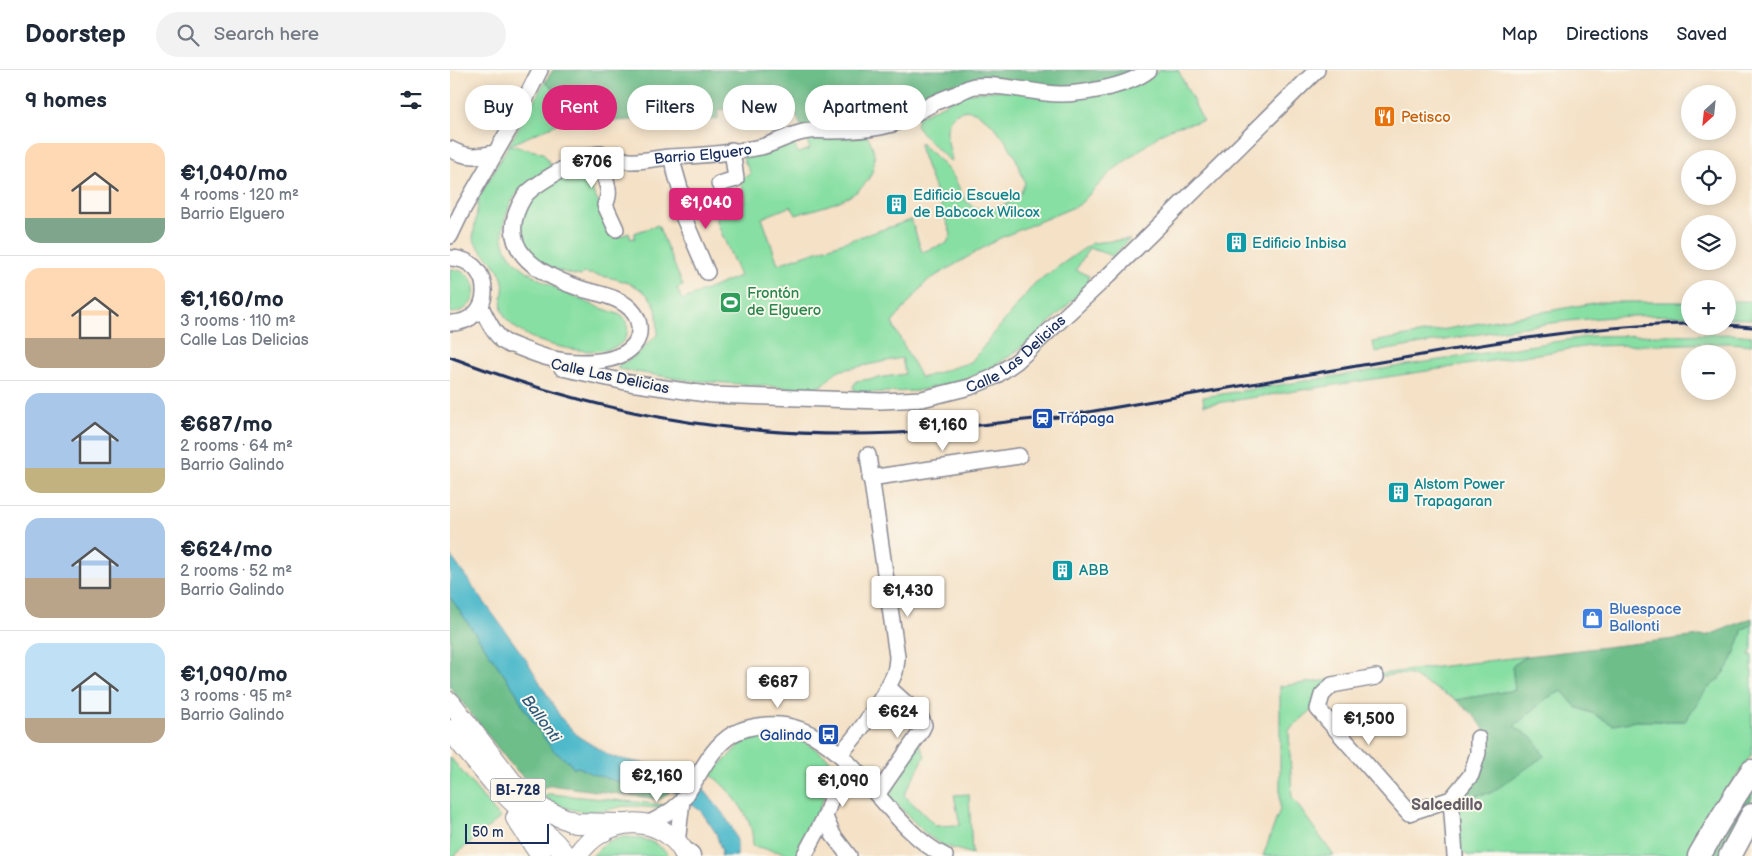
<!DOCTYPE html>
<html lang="en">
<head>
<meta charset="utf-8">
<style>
	body { margin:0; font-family:"Balsamiq Sans",sans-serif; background:#f2f2f3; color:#1f2937; height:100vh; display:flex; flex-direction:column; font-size:19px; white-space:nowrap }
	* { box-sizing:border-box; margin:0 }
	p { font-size:16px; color:#747a83 }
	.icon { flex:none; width:28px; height:28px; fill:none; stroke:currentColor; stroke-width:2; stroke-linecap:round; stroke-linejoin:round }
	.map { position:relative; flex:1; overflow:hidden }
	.drawer { display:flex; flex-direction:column; background:#fff; width:450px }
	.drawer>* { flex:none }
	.top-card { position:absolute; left:15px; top:15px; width:475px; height:45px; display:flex; gap:10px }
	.needle { width:32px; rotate:207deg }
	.fabs { position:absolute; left:1231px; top:15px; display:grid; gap:10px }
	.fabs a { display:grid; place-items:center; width:55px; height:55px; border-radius:50%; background:#fff; box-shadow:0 2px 12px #0003; font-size:25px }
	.scale { position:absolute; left:15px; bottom:12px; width:84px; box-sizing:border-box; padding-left:5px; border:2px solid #1b2f5e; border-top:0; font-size:14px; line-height:18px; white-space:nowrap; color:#1b2f5e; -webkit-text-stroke:4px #fbf7ec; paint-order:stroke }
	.price { position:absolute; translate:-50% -42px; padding:0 11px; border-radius:5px; background:#fff; color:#222; font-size:16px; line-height:32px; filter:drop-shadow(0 1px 2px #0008) }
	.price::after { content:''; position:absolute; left:50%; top:30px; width:15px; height:11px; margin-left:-8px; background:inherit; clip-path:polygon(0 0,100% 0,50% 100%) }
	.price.active { background:#db2777; color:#fff }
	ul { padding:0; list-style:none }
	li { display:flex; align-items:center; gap:15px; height:125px; padding:0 25px }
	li+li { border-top:1px solid #e0e1e3 }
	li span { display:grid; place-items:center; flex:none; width:140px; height:100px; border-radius:15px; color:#555 }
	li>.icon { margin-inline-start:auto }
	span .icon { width:60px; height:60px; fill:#fffc; stroke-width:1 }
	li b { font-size:21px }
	h2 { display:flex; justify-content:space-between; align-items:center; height:60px; padding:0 25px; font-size:21px }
	.pill { padding:0 18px; border-radius:22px; background:#fff; box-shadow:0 2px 12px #0003; font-size:18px; line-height:45px }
	.pill.active { background:#db2777; color:#fff }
	header { display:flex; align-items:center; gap:30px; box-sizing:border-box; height:70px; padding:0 25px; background:#fff; border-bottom:1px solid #e0e1e3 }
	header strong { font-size:24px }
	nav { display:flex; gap:28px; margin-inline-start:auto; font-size:18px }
	.search { width:350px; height:45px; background:#f2f2f3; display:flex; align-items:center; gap:12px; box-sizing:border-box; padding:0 18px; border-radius:28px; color:#747a83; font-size:19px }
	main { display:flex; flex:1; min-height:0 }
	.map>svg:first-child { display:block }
</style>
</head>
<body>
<header>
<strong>Doorstep</strong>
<div class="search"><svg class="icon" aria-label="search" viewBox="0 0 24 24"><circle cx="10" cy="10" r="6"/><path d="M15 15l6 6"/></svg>Search here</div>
<nav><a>Map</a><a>Directions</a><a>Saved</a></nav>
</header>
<main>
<section class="drawer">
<h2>9 homes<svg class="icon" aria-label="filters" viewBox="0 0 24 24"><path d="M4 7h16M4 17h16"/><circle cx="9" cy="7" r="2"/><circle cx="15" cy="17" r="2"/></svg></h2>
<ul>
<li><span style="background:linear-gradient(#ffd9b3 75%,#7fa58c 0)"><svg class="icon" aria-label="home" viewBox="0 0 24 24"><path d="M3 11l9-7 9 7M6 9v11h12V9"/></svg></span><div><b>€1,040/mo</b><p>4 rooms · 120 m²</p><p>Barrio Elguero</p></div></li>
<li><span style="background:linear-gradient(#ffd9b3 70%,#b9a48a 0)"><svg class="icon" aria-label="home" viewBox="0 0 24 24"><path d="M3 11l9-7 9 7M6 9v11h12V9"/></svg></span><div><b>€1,160/mo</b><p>3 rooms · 110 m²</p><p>Calle Las Delicias</p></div></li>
<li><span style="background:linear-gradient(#a9c7e8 75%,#c2b280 0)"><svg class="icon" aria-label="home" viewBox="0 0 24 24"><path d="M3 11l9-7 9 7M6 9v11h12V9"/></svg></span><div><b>€687/mo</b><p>2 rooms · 64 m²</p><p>Barrio Galindo</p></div></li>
<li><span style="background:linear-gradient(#a9c7e8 60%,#b9a48a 0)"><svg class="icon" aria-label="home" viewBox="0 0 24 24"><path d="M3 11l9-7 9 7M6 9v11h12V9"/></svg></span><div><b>€624/mo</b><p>2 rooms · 52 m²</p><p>Barrio Galindo</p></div></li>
<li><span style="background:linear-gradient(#bfe0f5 75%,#b9a48a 0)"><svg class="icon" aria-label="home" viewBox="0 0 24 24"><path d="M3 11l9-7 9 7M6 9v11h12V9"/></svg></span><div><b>€1,090/mo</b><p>3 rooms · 95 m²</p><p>Barrio Galindo</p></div></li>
</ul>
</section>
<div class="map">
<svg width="1302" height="786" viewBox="0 0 1302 786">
	<rect width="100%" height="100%" fill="#fbf7ec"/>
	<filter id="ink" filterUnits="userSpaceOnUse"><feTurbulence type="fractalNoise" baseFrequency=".02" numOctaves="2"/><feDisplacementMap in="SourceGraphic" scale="10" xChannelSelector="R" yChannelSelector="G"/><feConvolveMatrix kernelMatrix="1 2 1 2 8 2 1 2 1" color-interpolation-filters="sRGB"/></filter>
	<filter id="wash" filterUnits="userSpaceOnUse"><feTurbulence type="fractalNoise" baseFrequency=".0096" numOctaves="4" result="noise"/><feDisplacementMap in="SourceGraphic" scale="20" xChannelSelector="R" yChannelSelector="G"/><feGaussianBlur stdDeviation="1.12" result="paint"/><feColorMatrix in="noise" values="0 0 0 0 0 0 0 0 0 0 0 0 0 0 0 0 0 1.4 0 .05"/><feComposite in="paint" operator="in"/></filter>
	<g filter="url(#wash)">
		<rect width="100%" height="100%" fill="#f4e1c6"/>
		<!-- green -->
		<g fill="#87dfa3" stroke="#518780">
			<path d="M709 0H728L753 51 725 57 712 63 661 102 629 135 550 168 477 211 442 253 471 308 521 292 585 213 642 173 680 169 663 186 639 178 626 200 639 206 637 216 590 262 563 284 542 297 517 309 467 321 412 323 405 321 403 317 406 311 455 304 452 288 387 301 374 314 366 318H343L236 310 168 299V295L183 288 208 264C207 255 208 244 205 236 193 210 157 207 133 203L131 206C100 201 60 184 73 146 77 137 81 126 89 119 101 110 117 104 130 96L166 168 179 163 181 169 185 168 184 163 208 155 233 216 227 218 232 230 290 206 269 157 262 133 271 130 274 138 296 132 292 116V108L301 104 291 84 343 72 348 83 360 79 356 67 416 64C432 86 424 113 400 126 384 135 363 139 346 145L341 136 312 148 328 194 461 150 472 182 497 173 501 164 470 79V73C482 83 493 93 503 106 509 115 512 129 521 135 534 144 557 136 568 126 571 124 573 117 575 113 572 106 570 98 567 91 559 73 532 32 509 42 501 45 498 53 497 60 496 71 501 81 502 91L499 90 477 69 466 55 468 47 517 23 700 8Z"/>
			<path d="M95 12 133 42 60 75 93 83 102 97C80 109 63 121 56 146 53 156 51 166 55 176 63 202 119 224 143 235 152 239 162 241 172 246 176 251 179 256 177 263 171 293 106 278 87 270 77 266 69 261 61 254 42 235 58 226 52 208 46 190 29 183 23 168L29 127Z"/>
			<path d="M0 199C32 199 33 242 0 243Z"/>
			<polygon points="1278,231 1302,231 1302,249 1278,248"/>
			<path d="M1149 232H1240V246C1134 241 1029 265 925 282L923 272Z"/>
			<polygon points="1282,264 1302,266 1302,275 1279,273 1140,276 754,335 753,327 1142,266"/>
			<polygon points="1302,555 1302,579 1298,586 1302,584 1302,684 1269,731 1238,786 1020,786 1008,781 1007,747 1013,727 1041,723 1085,670 1064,656 1097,628 1112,621 1126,637 1144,644 1163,655 1186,651 1235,651 1256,620 1270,608 1282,590 1293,559"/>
			<polygon points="1078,586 1062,596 1065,620 1006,630 961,605 950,604 880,613 864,638 839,660 842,727 884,786 813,786 830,739 830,616"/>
			<path d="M321 666 353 670 387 695 364 751 348 786 302 776C307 751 280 719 261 705L294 670Z"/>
			<polygon points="469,673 475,686 454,725 486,756 510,755 504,725 519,724 522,784 492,775 477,765 435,722"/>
			<polygon points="0,687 50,748 4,786 0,786"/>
			<path d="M99 724 217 735C203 741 193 735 178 736 171 736 163 739 155 740 132 745 111 739 92 725Z"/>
			<path d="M173 767C191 767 208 771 219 786H142L157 772Z"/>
		</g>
		<!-- forest -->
		<g fill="#6dbe89" stroke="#447674">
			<path d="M103 0H692L684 4 618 20 519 11C497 18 481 33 461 41 430 55 384 55 351 56L343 38 296 41 297 49 277 43 276 39 268 40V49L238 52C228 43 211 43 198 43V49L146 52 95 12Z"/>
			<polygon points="0,527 66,622 76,641 95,669 104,681 120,693 123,698 129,697 140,703 214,717 221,720 214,727 209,729 100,715 86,721 59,692 0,617"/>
			<path d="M1302 548V555L1293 559 1282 590 1270 608 1256 620 1235 651H1186L1163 655 1144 644 1126 637 1112 621 1097 628 1064 656 1085 670 1094 686 1041 723 1013 727C1026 710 1042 686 1035 662 1030 649 1016 639 1006 630L1065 620 1062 596 1078 586 1259 565Z"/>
			<polygon points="1302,719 1302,728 1271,786 1259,786"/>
		</g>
		<!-- water -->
		<polygon fill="#4eb9ca" stroke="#347494" points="0,485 77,591 111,648 129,667 162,687 216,698 231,702 251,716 274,745 282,758 287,771 287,786 271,786 272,782 266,763 251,741 221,720 214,717 173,713 140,703 129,697 123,698 120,693 104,681 95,669 76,641 66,622 0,527"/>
	</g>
	<g filter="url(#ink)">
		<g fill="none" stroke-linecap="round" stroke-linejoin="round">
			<defs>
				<g id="minor">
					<path d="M0 79C17 88 26 87 44 83"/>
					<polyline points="221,87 231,122 230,139 257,202"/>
					<polyline points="269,114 286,109 282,80"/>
					<path d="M166 159 155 135C167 112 141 107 167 88"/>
					<polyline points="0,166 12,141 64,51 90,0"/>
					<path d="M0 188C46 189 45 254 0 253"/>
					<path d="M31 237C38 251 45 267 59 275"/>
					<path id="s1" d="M52 271C66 276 81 283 95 287 120 294 171 297 186 272 191 263 190 251 184 243 172 226 146 224 129 218 86 203 43 177 74 127 82 115 134 85 149 84 159 83 168 90 179 91 192 92 206 88 219 87 249 86 282 83 311 77 327 73 343 62 360 61 367 60 374 61 380 61 396 61 416 60 431 57 452 53 465 43 482 34 490 30 498 27 506 24 512 21 519 17 525 16 549 14 572 20 596 23 623 27 678 17 699 0"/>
					<path id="s2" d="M112 298 180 313 263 325 431 331 472 329 520 317 544 307 567 291 658 206 867 0"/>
					<polyline points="420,408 569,386"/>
					<polyline points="926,607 882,615 872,625 868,639 959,743 1001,729 1021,705 1028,683 1028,668"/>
					<path d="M389 684C406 669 437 623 445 602 446 597 447 591 447 586L418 385"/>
					<polyline points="397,692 381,729 375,747 383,765 399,786"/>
					<polyline points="427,725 470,663 474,655 470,646 438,617"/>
					<polyline points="1001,729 1005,786"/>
					<path d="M195 755C208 749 220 743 230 733 235 728 238 722 241 717 253 698 263 676 283 664 294 658 305 656 316 655 395 648 432 756 495 786"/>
					<polyline points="227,773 232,731"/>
					<polyline points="354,786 375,747"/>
				</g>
				<g id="major">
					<polyline points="0,632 68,720 94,740 125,753 170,754"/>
					<polyline points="0,660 43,712 106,774 116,786"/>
					<polyline points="66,748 91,786"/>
					<path d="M127 786C153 745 213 740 236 786"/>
				</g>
				<g id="highway">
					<polyline points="236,784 239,786"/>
					<path d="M1249 786C1266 757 1282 728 1302 701"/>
					<polyline points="1280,786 1302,745"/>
				</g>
			</defs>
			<!-- minor casing -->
			<use href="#minor" stroke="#888892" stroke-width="18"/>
			<!-- major casing -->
			<use href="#major" stroke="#888892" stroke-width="22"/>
			<!-- highway casing -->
			<use href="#highway" stroke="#888892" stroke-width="25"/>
			<!-- minor -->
			<use href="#minor" stroke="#fff" stroke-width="15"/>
			<!-- major -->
			<use href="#major" stroke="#fff" stroke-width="20"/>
			<!-- highway -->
			<use href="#highway" stroke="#fff" stroke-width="22"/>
			<!-- rail -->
			<g stroke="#1b2f5e" stroke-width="3">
				<polyline points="1278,255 1302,257"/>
				<path d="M0 287C35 300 71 313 107 323 217 355 333 368 447 363 501 361 555 350 609 347 718 328 827 310 936 291 1037 274 1138 255 1240 254"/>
			</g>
		</g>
	</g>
	<!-- icons -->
	<defs>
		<symbol id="restaurant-square" viewBox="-11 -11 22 22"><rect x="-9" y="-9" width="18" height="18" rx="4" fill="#e8710a" stroke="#fbf7ec"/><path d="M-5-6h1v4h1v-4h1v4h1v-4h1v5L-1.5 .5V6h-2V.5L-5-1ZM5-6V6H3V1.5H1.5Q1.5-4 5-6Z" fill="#fff"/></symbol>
		<symbol id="building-square" viewBox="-11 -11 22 22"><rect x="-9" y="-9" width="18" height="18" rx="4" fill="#0f9aa8" stroke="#fbf7ec"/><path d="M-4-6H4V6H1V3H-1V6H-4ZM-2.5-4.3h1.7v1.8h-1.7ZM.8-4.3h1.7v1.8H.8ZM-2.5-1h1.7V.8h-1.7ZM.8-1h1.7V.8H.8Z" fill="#fff"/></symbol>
		<symbol id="stadium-square" viewBox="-11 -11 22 22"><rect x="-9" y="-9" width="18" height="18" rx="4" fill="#2e9e5b" stroke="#fbf7ec"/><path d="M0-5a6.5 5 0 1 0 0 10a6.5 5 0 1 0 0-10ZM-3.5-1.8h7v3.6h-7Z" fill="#fff"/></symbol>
		<symbol id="station-square" viewBox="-11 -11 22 22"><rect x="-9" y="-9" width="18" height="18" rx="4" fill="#1a4fb4" stroke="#fbf7ec"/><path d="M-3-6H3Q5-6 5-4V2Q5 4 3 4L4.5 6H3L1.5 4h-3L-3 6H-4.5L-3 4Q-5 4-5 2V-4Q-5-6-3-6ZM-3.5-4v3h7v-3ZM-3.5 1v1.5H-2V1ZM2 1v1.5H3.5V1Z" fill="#fff"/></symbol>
		<symbol id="shop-square" viewBox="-11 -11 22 22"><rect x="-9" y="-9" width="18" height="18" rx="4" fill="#3f7fe0" stroke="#fbf7ec"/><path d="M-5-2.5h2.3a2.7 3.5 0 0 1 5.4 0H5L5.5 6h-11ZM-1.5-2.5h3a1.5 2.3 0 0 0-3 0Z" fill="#fff"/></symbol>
		<symbol id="bus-square" viewBox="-11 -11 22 22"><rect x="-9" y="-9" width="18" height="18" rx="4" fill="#1a4fb4" stroke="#fbf7ec"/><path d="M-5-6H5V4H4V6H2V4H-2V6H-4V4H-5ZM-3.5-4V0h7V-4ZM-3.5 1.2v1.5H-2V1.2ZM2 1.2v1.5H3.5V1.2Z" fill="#fff"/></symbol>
	</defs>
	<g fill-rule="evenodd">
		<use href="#restaurant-square" x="922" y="34" width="25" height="25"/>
		<use href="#building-square" x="434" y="122" width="25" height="25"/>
		<use href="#building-square" x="774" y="160" width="25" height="25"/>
		<use href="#stadium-square" x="268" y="220" width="25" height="25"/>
		<use href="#station-square" x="580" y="336" width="25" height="25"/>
		<use href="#building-square" x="936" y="410" width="25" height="25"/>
		<use href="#building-square" x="600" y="488" width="25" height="25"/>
		<use href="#shop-square" x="1130" y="536" width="25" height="25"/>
		<use href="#bus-square" x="366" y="652" width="25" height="25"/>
	</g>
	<g text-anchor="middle" stroke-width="4" stroke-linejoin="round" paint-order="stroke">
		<!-- shield labels -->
		<rect fill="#fbf7ec" stroke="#5e6b89" stroke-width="1" x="40.5" y="708.5" width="55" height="23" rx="4"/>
		<g font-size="14" font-weight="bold" fill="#1b2f5e">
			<text x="68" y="725">BI-728</text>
		</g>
		<!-- food labels -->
		<g font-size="15" fill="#c56008" stroke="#fbf7ec" text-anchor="start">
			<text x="951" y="52">Petisco</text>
		</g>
		<!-- street labels -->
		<g font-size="15" fill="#1b2f5e" stroke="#fbf7ec">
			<text dy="5" stroke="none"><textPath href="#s1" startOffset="556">Barrio Elguero</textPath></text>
			<text dy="5" stroke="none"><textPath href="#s2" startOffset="469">Calle Las Delicias</textPath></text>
			<text transform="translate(160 306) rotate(12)" y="5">Calle Las Delicias</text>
		</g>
		<!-- culture labels -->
		<g font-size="15" fill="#0d838f" stroke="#fbf7ec" text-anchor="start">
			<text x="463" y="130">Edificio Escuela<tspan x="463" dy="17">de Babcock Wilcox</tspan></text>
			<text x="802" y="178">Edificio Inbisa</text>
			<text x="964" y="419">Alstom Power<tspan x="964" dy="17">Trapagaran</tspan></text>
			<text x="629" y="505">ABB</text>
		</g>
		<!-- leisure labels -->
		<g font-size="15" fill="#27864d" stroke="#fbf7ec" text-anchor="start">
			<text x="297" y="228">Frontón<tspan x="297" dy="17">de Elguero</tspan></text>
		</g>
		<!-- transit labels -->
		<g font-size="15" fill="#164399" stroke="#fbf7ec" text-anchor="start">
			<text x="608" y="353">Trápaga</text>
			<text x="362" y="670" text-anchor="end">Galindo</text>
		</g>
		<!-- shop labels -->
		<g font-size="15" fill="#366cbe" stroke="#fbf7ec" text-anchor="start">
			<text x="1159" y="544">Bluespace<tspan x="1159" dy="17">Ballonti</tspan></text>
		</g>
		<!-- water labels -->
		<g font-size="16" font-style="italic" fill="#2a587e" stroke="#fbf7ec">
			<text transform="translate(92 648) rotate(54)" y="6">Ballonti</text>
		</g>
		<!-- neighbourhood labels -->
		<g font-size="16" font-weight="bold" fill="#635e67" stroke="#fbf7ec">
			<text x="997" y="740">Salcedillo</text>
		</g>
	</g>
</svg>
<div class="fabs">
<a><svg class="needle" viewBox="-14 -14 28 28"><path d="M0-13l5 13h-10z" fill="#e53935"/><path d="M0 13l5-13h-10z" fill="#747a83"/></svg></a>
<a><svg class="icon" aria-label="locate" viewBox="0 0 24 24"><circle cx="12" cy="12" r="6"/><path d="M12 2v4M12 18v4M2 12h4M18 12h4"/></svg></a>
<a><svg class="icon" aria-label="layers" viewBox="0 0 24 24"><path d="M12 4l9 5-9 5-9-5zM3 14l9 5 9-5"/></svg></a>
<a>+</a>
<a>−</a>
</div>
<div class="scale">50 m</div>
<b class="price" style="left:142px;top:119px">€706</b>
<b class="price active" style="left:256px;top:160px">€1,040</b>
<b class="price" style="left:493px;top:382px">€1,160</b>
<b class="price" style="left:458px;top:548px">€1,430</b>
<b class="price" style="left:328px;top:639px">€687</b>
<b class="price" style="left:448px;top:669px">€624</b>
<b class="price" style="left:919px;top:676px">€1,500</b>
<b class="price" style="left:207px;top:733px">€2,160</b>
<b class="price" style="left:393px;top:738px">€1,090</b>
<div class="top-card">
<a class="pill">Buy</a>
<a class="pill active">Rent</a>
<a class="pill">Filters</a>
<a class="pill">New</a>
<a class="pill">Apartment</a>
</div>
</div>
</main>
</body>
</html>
